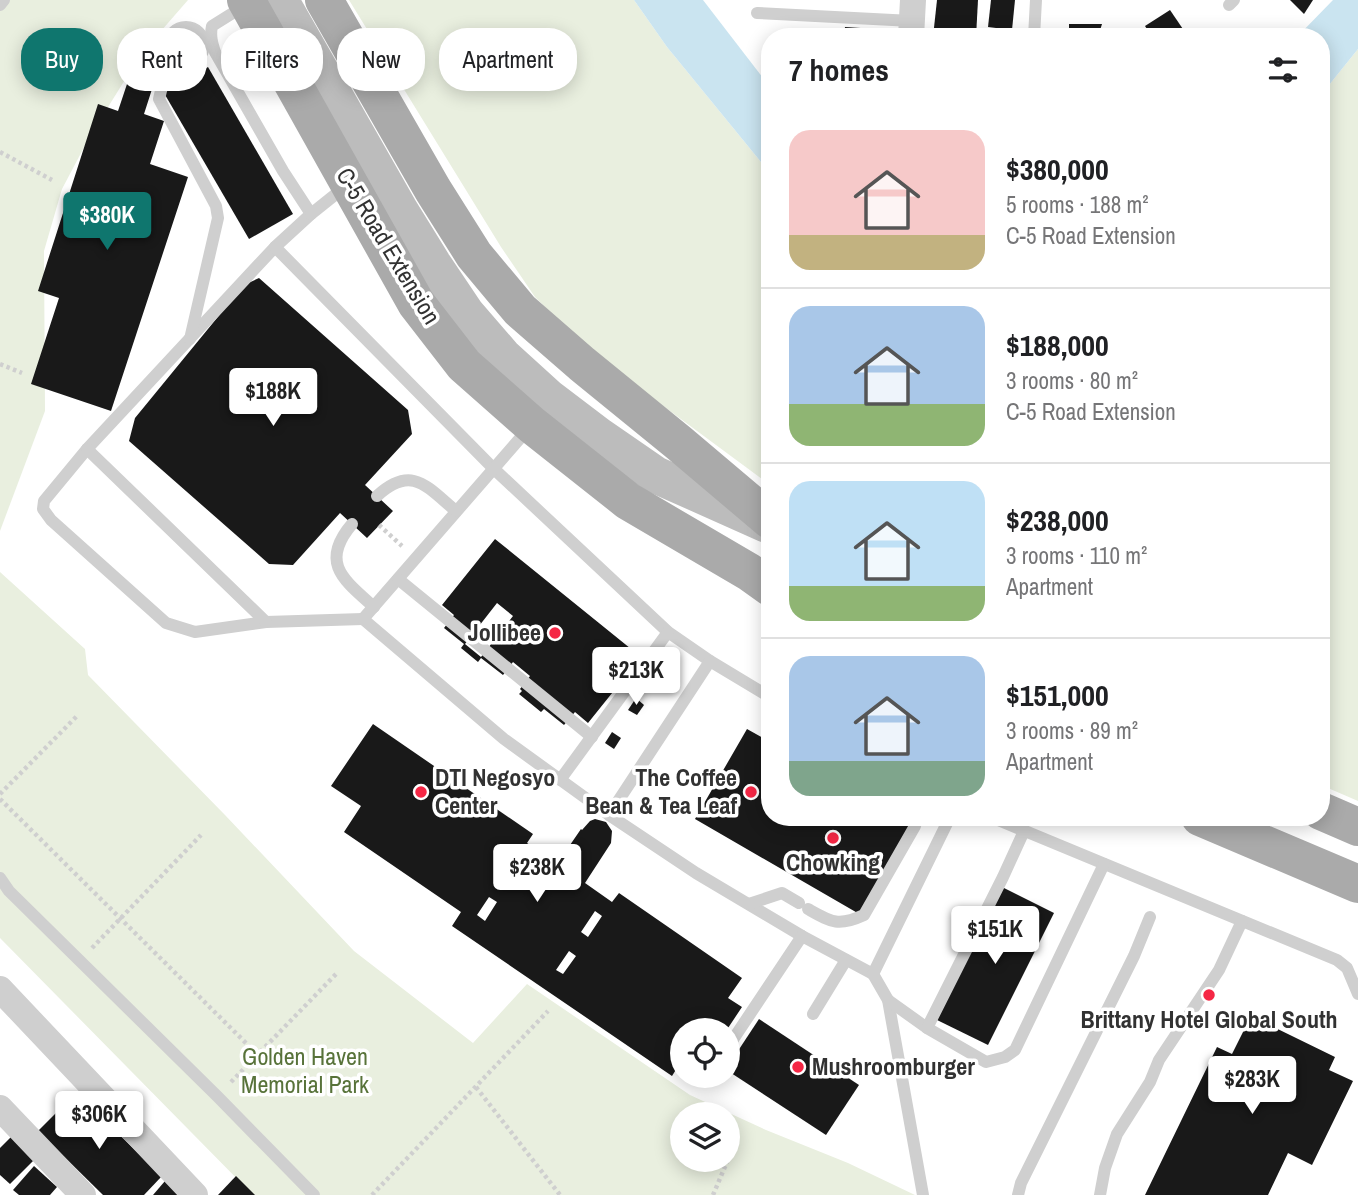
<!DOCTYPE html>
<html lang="en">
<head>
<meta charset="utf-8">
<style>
	body { margin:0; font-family:"Archivo Narrow",sans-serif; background:#f6f6f6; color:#202124; height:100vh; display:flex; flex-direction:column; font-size:26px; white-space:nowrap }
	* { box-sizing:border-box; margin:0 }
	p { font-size:23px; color:#757577 }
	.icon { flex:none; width:38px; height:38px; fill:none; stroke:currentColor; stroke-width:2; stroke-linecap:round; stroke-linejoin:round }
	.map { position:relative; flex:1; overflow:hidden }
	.side { position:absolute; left:761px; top:28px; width:569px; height:798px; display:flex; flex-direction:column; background:#fff; border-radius:28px; box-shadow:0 4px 18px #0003 }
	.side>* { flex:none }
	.hud { position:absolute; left:21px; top:28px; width:635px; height:63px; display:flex; gap:14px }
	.fabs { position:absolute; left:670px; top:1018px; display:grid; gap:14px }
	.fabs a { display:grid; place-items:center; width:70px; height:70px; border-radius:50%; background:#fff; box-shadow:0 4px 18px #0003; font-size:35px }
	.price { position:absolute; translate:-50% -60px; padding:0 16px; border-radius:7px; background:#fff; color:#222; font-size:23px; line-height:46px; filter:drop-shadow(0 2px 4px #0008) }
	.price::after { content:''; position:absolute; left:50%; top:42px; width:21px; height:16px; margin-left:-10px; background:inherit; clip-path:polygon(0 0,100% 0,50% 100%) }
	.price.current { background:#0f766e; color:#fff }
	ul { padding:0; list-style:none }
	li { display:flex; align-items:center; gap:21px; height:175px; padding:0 28px }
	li+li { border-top:2px solid #e0e0e0 }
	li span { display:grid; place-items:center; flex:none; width:196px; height:140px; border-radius:21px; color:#555 }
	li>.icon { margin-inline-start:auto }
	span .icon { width:84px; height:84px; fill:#fffc; stroke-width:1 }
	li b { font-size:30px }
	h2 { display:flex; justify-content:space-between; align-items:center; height:84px; padding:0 28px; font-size:30px }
	.pill { padding:0 24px; border-radius:28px; background:#fff; box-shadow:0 4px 18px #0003; font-size:24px; line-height:63px }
	.pill.current { background:#0f766e; color:#fff }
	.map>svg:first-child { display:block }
</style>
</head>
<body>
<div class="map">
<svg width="1358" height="1195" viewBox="0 0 1358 1195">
	<rect width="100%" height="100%" fill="#fff"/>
	<!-- green -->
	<g fill="#e9efdf" fill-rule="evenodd">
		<polygon points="0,0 188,0 141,54 90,136 62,189 44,251 45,411 0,531"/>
		<polygon points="349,0 634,0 667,47 770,173 770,485 624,377 578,340 535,297 501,247"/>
		<polygon points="1358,49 1358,801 1321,785 1321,95"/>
		<path d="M0 572 85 649 88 675 225 815 354 951 473 1043 527 984 690 1095 766 1130 848 1163 915 1195H253L0 938ZM682 1115H728V1160H682Z"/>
	</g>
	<!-- water -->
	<g fill="#cae4f0">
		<polygon points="634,0 703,0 770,87 770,173 667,47"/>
		<polygon points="1333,0 1358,0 1358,49 1321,95 1321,37 1297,37"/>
	</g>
	<!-- building -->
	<g fill="#191919" fill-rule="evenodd">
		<polygon points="937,0 978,0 976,37 933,37"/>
		<polygon points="991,0 1015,0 1012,30 988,27"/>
		<polygon points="1290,0 1313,0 1304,14"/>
		<polygon points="1170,10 1187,35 1184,37 1152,37 1145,26"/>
		<polygon points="1069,24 1102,24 1098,37 1069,36"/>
		<polygon points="845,27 892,30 892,37 844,37"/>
		<polygon points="208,67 293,214 249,239 164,93"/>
		<polygon points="129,78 153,86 144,114 164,121 150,164 188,177 111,411 31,384 59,298 38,291 98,104 118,111"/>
		<polygon points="259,278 408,410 412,434 365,485 393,511 367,538 340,513 293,565 269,564 129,441 135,418 244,285"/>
		<path d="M495 539 641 657 588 723 575 712 564 725 544 709 541 712 519 694 522 691 520 689 530 676 513 662 503 675 481 658 478 662 461 648 464 644 444 628 454 615 442 605ZM497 603 513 616 481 657 465 644Z"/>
		<polygon points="658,667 667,673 659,684 651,678"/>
		<polygon points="636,698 644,705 637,715 628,710"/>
		<path d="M373 724 533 834 527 843 557 864 581 829 582 830 590 821 595 819 606 822 612 831 611 843 585 883 612 902 619 893 742 978 728 998 742 1007 726 1031H682V1060L672 1076 452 926 461 912 344 832 361 806 331 786ZM516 857 524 863 510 884 502 878ZM489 897 497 902 485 921 477 915ZM595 911 602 916 588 937 581 932ZM569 951 576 956 563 974 556 970Z"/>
		<polygon points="747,729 770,742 770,817 900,817 913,825 861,915 695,819"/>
		<polygon points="612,732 621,738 614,749 605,743"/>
		<polygon points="1002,887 1054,913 988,1045 937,1020"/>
		<polygon points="1251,1016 1335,1057 1329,1070 1353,1081 1312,1165 1288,1153 1268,1195 1145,1195 1217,1047 1232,1054"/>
		<polygon points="759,1019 859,1085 826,1135 728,1071 728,1066"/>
		<polygon points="76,1093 162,1176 144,1195 103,1195 38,1131"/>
		<polygon points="11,1137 34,1160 10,1184 0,1175 0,1148"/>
		<polygon points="34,1166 57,1187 50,1195 19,1195 13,1190"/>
		<polygon points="236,1176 255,1195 218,1195"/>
		<polygon points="165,1181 180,1195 153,1195"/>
	</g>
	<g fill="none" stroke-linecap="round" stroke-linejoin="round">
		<!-- path -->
		<g stroke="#cfcfcf" stroke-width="4.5" stroke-dasharray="3.5 3.5" stroke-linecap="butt">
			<polyline points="0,152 52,180"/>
			<polyline points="0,364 22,373"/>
			<polyline points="379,525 402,546"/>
			<polyline points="0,794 78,715"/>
			<polyline points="0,799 258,1055"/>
			<polyline points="92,948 201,835"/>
			<polyline points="231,1082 338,972"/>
			<polyline points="476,1087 560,1195"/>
			<polyline points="372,1195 548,1011"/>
			<polyline points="713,1195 727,1162"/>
		</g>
		<!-- lane -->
		<g stroke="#cfcfcf" stroke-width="12">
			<polyline points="0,5 4,0"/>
			<polyline points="1229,5 1234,0"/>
			<path d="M244 6 212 26C210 36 212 43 215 52L283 171 311 214 275 247 87 449 44 501 43 509 51 520 166 623 195 632 266 622 363 619"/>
			<polyline points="757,13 912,21"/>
			<circle cx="186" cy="45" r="18"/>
			<polyline points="1034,37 1036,0"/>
			<polyline points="170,53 159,99 216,206 218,218 190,339"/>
			<polyline points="311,214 346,186"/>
			<polyline points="275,247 493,468 668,632 710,661 770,697"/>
			<polyline points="529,428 363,619 504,739 609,815 696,873 802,936 873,974 950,817"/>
			<polyline points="87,449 266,622"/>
			<path d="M377 496C412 464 427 487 456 511"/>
			<path d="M352 524C319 563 344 580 374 607"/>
			<polyline points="398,579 592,737"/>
			<polyline points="560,780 668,632"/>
			<polyline points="609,815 710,661"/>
			<polyline points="991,817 1337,960 1347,968 1358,994"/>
			<polyline points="0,878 9,891 217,1096 314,1195"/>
			<polyline points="749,904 782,893 799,903"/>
			<path d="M808 909C831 922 838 927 864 915L915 826 917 817"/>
			<polyline points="873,974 888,1000 923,1195"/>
			<polyline points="888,1000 927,1028 986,1062 1005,1057 1015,1050 1104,864"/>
			<polyline points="813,1014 846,960"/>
			<polyline points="927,1028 1003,877 1024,831"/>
			<polyline points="728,1047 802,936"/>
			<polyline points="1018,1195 1021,1183 1134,956 1150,917"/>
			<polyline points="1100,1195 1105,1168 1117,1134 1150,1082 1159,1060 1219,970 1242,921"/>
		</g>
		<!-- street -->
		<g stroke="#cfcfcf" stroke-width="26">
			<polyline points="911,37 913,0"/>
			<polyline points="0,989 195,1195"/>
			<polyline points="0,1108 83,1195"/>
		</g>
		<!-- secondary -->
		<polyline stroke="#bcbcbc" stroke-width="37" points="280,0 399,209 433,264 466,313 504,357 548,397 598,435 656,475 766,524"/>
		<!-- primary -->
		<g stroke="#aaa" stroke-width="38">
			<polyline points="246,0 416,303 464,365 532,425 628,501 749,572 770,587"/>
			<polyline points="324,0 433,190 474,255 520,310 582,364 679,443 770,520"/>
			<polyline points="1321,811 1358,827"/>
			<polyline points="1200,817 1358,884"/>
		</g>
	</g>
	<!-- markers -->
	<g fill="#f52745" stroke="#fff" stroke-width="2.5">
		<circle cx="555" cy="633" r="7"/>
		<circle cx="421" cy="792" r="7"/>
		<circle cx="751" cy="792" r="7"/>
		<circle cx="833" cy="838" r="7"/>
		<circle cx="1209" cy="995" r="7"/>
		<circle cx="798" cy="1067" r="7"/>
	</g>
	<g text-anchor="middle" stroke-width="7" stroke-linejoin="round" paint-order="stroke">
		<!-- street labels -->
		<g font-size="24" fill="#323232" stroke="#fff">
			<text transform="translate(388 246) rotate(59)" y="8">C-5 Road Extension</text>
		</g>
		<!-- poi labels -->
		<g font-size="24" font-weight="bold" fill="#323232" stroke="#fff" text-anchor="end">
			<text x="541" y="641">Jollibee</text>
			<text x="435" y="786" text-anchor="start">DTI Negosyo<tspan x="435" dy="28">Center</tspan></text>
			<text x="737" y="786">The Coffee<tspan x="737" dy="28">Bean &amp; Tea Leaf</tspan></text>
			<text x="833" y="871" text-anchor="middle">Chowking</text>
			<text x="1209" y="1028" text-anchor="middle">Brittany Hotel Global South</text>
			<text x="812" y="1075" text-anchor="start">Mushroomburger</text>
		</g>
		<!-- park labels -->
		<g font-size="24" fill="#58733a" stroke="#fff">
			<text x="305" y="1065">Golden Haven<tspan x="305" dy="28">Memorial Park</tspan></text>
		</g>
	</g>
</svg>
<div class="fabs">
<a><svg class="icon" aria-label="locate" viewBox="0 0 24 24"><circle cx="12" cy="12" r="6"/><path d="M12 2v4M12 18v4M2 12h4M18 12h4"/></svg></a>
<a><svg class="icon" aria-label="layers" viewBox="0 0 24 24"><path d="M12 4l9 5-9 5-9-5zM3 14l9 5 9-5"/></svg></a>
</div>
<b class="price current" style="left:107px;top:252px">$380K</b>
<b class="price" style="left:273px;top:428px">$188K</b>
<b class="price" style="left:636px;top:707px">$213K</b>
<b class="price" style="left:537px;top:904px">$238K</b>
<b class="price" style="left:995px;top:966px">$151K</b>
<b class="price" style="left:1252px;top:1116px">$283K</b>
<b class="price" style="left:99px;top:1151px">$306K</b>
<div class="hud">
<a class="pill current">Buy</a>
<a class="pill">Rent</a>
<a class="pill">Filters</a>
<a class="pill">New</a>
<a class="pill">Apartment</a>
</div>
<section class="side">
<h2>7 homes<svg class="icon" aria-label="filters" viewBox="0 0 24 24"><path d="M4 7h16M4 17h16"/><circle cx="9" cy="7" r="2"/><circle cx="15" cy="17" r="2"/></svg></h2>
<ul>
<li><span style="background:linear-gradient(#f6c9c9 75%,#c2b280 0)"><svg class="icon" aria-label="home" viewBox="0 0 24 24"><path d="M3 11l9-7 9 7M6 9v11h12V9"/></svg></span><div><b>$380,000</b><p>5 rooms · 188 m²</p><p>C-5 Road Extension</p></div></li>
<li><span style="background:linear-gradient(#a9c7e8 70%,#8fb573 0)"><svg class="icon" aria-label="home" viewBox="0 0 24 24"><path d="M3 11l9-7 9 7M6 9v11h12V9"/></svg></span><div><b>$188,000</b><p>3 rooms · 80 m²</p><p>C-5 Road Extension</p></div></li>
<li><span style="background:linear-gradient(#bfe0f5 75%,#8fb573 0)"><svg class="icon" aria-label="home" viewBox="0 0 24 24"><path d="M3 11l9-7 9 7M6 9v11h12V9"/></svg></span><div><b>$238,000</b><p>3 rooms · 110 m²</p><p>Apartment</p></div></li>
<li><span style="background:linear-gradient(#a9c7e8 75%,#7fa58c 0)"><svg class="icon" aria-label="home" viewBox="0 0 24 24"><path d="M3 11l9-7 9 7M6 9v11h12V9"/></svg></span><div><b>$151,000</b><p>3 rooms · 89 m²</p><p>Apartment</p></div></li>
</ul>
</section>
</div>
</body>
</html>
